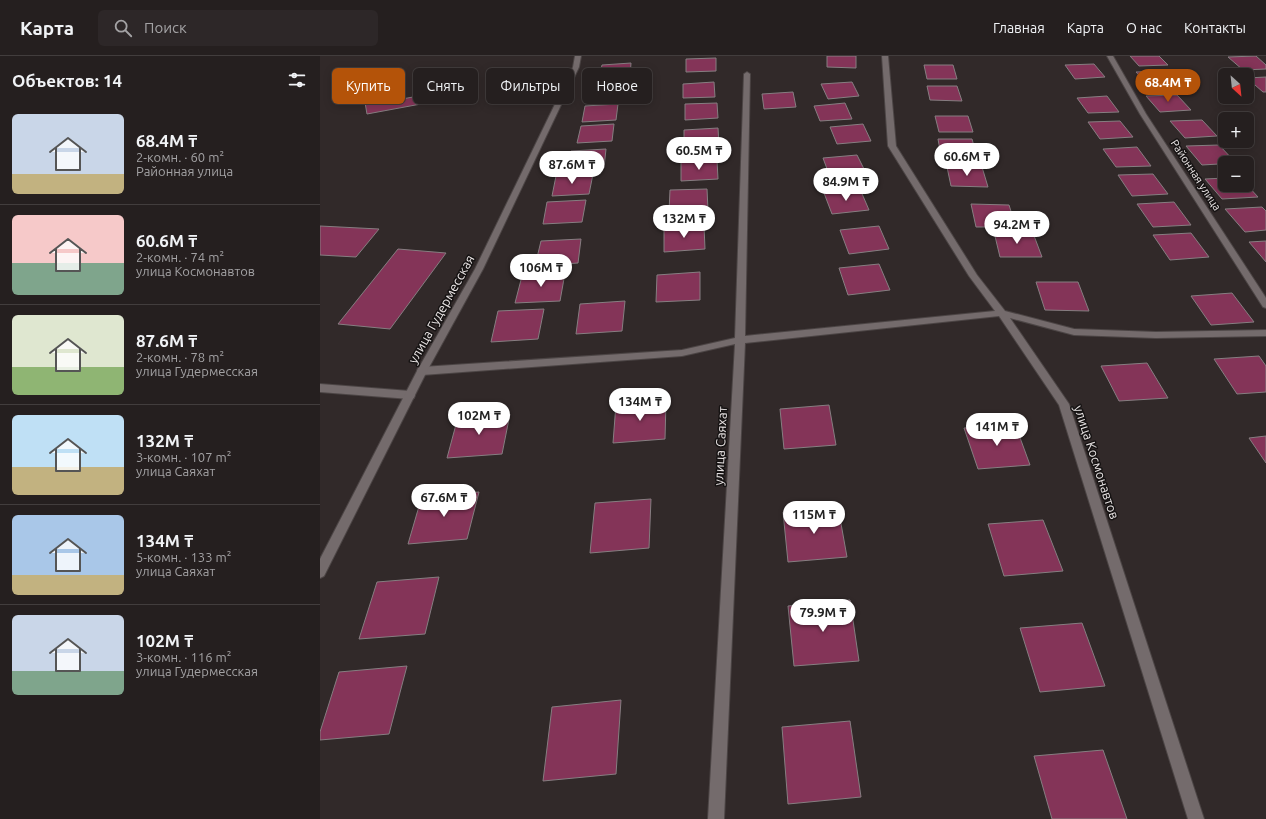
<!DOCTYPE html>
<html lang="ru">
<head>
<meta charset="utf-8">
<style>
	body { margin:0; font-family:Ubuntu,sans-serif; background:#2d2728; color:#f1f3f6; height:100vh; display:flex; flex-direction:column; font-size:15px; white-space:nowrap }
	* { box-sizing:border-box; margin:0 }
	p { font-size:13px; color:#a3a2a4 }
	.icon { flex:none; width:22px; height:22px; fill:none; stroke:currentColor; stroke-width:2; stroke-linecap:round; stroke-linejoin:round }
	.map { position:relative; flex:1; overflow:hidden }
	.drawer { display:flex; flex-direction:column; background:#251f1f; width:320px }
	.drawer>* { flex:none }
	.banner { position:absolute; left:12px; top:12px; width:380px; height:36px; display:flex; gap:8px }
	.needle { width:26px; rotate:153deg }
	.fabs { position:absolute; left:898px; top:12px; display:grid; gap:8px }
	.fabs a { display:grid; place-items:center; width:36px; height:36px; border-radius:6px; background:#251f1f; box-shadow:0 2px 10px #0003,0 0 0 1px #423d3d; font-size:20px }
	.price { position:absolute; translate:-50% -34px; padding:0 9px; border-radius:14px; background:#fff; color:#222; font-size:13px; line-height:26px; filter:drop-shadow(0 1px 2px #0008) }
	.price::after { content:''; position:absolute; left:50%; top:24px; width:12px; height:9px; margin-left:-6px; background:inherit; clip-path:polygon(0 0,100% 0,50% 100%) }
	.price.on { background:#b45309; color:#fff }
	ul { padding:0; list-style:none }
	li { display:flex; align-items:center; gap:12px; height:100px; padding:0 12px }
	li+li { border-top:1px solid #423d3d }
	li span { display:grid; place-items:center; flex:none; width:112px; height:80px; border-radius:6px; color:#555 }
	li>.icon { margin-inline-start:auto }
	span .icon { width:48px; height:48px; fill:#fffc; stroke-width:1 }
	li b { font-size:17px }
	h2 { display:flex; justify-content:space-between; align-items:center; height:48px; padding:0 12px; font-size:17px }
	.pill { padding:0 14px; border-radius:6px; background:#251f1f; box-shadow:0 2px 10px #0003,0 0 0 1px #423d3d; font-size:14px; line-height:36px }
	.pill.on { background:#b45309; color:#fff }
	header { display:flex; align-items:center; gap:24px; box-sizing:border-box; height:56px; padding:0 20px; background:#251f1f; border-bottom:1px solid #423d3d }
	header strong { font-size:19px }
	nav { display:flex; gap:22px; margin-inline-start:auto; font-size:14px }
	.search { width:280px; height:36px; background:#2d2728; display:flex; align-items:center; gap:10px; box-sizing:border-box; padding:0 14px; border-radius:6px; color:#a3a2a4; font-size:15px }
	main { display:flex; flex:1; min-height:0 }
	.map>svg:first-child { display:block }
</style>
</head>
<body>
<header>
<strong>Карта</strong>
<div class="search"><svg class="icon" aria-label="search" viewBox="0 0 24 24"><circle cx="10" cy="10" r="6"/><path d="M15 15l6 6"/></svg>Поиск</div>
<nav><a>Главная</a><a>Карта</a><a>О нас</a><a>Контакты</a></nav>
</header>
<main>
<section class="drawer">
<h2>Объектов: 14<svg class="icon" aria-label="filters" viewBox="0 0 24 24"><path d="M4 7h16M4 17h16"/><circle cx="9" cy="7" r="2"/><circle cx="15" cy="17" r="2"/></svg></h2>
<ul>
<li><span style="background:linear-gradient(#c9d6e8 75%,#c2b280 0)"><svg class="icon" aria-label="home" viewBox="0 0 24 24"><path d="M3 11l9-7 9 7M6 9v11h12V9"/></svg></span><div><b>68.4M ₸</b><p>2-комн. · 60 m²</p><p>Районная улица</p></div></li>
<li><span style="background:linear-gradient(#f6c9c9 60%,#7fa58c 0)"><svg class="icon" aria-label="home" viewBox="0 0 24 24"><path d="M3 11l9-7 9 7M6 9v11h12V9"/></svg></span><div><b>60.6M ₸</b><p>2-комн. · 74 m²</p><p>улица Космонавтов</p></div></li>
<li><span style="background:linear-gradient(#dfe7d0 65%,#8fb573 0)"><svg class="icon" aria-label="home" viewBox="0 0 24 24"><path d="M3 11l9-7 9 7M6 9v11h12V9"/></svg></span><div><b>87.6M ₸</b><p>2-комн. · 78 m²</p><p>улица Гудермесская</p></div></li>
<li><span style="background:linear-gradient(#bfe0f5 65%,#c2b280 0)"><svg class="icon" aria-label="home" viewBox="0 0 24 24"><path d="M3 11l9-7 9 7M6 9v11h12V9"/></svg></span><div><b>132M ₸</b><p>3-комн. · 107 m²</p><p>улица Саяхат</p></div></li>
<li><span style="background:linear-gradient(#a9c7e8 75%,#c2b280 0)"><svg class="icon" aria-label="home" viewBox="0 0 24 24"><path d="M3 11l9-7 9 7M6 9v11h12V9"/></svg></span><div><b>134M ₸</b><p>5-комн. · 133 m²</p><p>улица Саяхат</p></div></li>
<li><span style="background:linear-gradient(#c9d6e8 70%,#7fa58c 0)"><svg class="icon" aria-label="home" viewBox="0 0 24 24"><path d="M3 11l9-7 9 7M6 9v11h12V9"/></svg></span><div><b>102M ₸</b><p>3-комн. · 116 m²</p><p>улица Гудермесская</p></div></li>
</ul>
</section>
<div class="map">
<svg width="946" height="763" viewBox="0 0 946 763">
	<rect width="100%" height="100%" fill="#312929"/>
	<!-- building -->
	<g fill="#843458" stroke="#867e81">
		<polygon points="507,0 536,0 536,12 507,11"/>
		<polygon points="810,0 839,0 848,9 819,10"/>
		<polygon points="936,0 946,9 946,13 923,14 908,1"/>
		<polygon points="396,2 396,15 366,16 366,3"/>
		<polygon points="311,7 310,21 279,22 282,9"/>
		<polygon points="774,8 785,21 755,23 745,9"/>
		<polygon points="604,9 633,9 637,23 607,23"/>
		<polygon points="65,14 71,45 115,37 117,45 47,58 40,18"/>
		<polygon points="845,15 859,29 829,30 816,16"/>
		<polygon points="946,21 946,36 943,36 927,22"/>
		<polygon points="394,26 395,41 363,42 363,28"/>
		<polygon points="532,26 539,40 508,43 501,28"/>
		<polygon points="305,28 303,42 271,44 273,29"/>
		<polygon points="607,30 637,30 642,45 610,44"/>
		<polygon points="473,36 476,51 444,53 442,38"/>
		<polygon points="857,39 871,54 840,56 826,40"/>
		<polygon points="787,40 799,56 768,57 757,42"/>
		<polygon points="397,47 398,62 365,64 365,48"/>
		<polygon points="525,47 532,63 500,65 494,50"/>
		<polygon points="298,48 296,64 262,66 265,50"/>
		<polygon points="615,60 648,60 653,76 619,76"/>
		<polygon points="882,64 897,80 865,82 850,65"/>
		<polygon points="800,65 813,81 780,83 768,66"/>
		<polygon points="294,68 292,85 257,87 261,70"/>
		<polygon points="543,68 551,85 517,88 510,71"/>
		<polygon points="398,72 399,90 364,91 364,74"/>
		<polygon points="618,83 652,83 657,101 621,100"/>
		<polygon points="899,89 916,107 882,109 866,90"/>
		<polygon points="817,91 831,110 796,111 783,93"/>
		<polygon points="286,93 284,112 247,113 251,95"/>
		<polygon points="537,99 546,117 510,121 503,102"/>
		<polygon points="397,104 398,123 361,125 361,106"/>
		<polygon points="627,111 662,111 668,131 631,130"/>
		<polygon points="273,118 269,138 232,140 236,120"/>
		<polygon points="833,118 848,138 812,140 798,119"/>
		<polygon points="905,122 905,129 927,129 938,141 902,143 885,123"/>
		<polygon points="387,133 388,154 349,156 350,134"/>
		<polygon points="540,133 549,154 512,158 504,137"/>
		<polygon points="266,144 262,166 223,168 227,146"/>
		<polygon points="854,146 871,169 833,171 817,148"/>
		<polygon points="651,148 689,149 696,171 656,171"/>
		<polygon points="942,151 946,155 946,174 925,176 905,153"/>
		<polygon points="0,170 59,173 36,201 0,199"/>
		<polygon points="384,170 385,193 344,196 344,172"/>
		<polygon points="559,170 569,193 529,198 520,174"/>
		<polygon points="674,176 713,177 722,201 680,201"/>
		<polygon points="871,177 889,201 850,204 833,179"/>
		<polygon points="261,183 258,207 215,210 221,185"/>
		<polygon points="946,185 946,206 929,186"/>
		<polygon points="78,193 126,197 70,273 18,268"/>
		<polygon points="559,208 570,234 528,239 519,212"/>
		<polygon points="380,216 380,244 336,246 337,219"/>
		<polygon points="245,217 240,245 195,247 202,220"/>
		<polygon points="716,226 758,226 769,255 725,254"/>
		<polygon points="912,237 934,266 891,269 871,240"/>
		<polygon points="305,245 302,275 256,278 260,248"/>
		<polygon points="224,253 218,283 171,286 178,255"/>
		<polygon points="939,300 946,310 946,336 917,338 894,303"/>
		<polygon points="827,307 848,342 799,345 781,310"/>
		<polygon points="346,345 345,383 293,387 296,348"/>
		<polygon points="509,349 516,389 464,393 460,353"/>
		<polygon points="190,358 182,398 127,402 138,361"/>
		<polygon points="695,368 710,409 658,413 644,372"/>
		<polygon points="946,380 946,407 929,382"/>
		<polygon points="159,436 147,483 88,488 102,440"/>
		<polygon points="331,443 329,492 270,497 275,447"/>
		<polygon points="518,451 527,501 468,506 463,456"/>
		<polygon points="723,464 743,515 684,520 668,468"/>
		<polygon points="119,521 105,578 39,583 57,526"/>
		<polygon points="530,544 539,605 474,610 468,550"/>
		<polygon points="762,567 785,630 720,636 700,572"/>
		<polygon points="87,610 69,678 0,684 0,676 19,616"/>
		<polygon points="301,644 296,718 223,725 232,651"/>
		<polygon points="530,665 541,741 468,748 462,671"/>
		<polygon points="783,694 807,763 732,763 714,700"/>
	</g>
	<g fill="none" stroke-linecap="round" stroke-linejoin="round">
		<defs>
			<g id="minor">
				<polygon points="562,0 568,0 576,90 657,219 685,255 754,273 836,276 946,274 946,280 836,282 754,279 690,262 749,348 884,763 868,763 739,349 679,260 425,287 404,763 388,763 415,288 362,300 102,319 98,318 97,315 98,312 102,311 362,294 415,282 424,18 427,16 430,18 425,280 675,255 649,220 568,90"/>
				<polygon points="787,0 793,0 826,58 946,242 946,252 943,251 820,58"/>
				<polygon points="0,328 90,335 94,336 95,339 94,342 90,343 0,336"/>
			</g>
			<polygon id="secondary" points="255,0 261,0 259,11 163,213 107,315 4,520 0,522 0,503 97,315 155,213 253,11"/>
		</defs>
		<!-- minor casing -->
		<use href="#minor" stroke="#4c4545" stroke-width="2"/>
		<!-- secondary casing -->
		<use href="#secondary" stroke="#4c4545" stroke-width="2"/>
		<!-- minor -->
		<use href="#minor" fill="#746b6c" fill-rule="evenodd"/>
		<!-- secondary -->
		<use href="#secondary" fill="#746b6c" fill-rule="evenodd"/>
	</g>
	<g text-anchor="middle" stroke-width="3" stroke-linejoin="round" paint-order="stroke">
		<!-- far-street labels -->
		<g font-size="11" fill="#ece7e7" stroke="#161313">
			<text transform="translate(876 119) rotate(57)" y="4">Районная улица</text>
		</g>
		<!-- street labels -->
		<g font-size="13" fill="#ece7e7" stroke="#161313">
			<text transform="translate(121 253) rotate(-61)" y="5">улица Гудермесская</text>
			<text transform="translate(400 390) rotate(-87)" y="5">улица Саяхат</text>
			<text transform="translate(777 406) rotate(72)" y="5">улица Космонавтов</text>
		</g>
	</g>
</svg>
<div class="fabs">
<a><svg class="needle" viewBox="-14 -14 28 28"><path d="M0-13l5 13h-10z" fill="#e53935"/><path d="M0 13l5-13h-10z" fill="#a3a2a4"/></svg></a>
<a>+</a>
<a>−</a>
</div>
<b class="price on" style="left:848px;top:47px">68.4M ₸</b>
<b class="price" style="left:379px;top:115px">60.5M ₸</b>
<b class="price" style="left:647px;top:121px">60.6M ₸</b>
<b class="price" style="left:252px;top:129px">87.6M ₸</b>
<b class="price" style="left:526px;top:146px">84.9M ₸</b>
<b class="price" style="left:364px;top:183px">132M ₸</b>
<b class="price" style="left:697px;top:189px">94.2M ₸</b>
<b class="price" style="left:221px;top:232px">106M ₸</b>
<b class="price" style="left:320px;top:366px">134M ₸</b>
<b class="price" style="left:159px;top:380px">102M ₸</b>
<b class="price" style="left:677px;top:391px">141M ₸</b>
<b class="price" style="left:124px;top:462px">67.6M ₸</b>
<b class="price" style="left:494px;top:479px">115M ₸</b>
<b class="price" style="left:503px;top:577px">79.9M ₸</b>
<div class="banner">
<a class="pill on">Купить</a>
<a class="pill">Снять</a>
<a class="pill">Фильтры</a>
<a class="pill">Новое</a>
</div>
</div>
</main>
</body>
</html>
